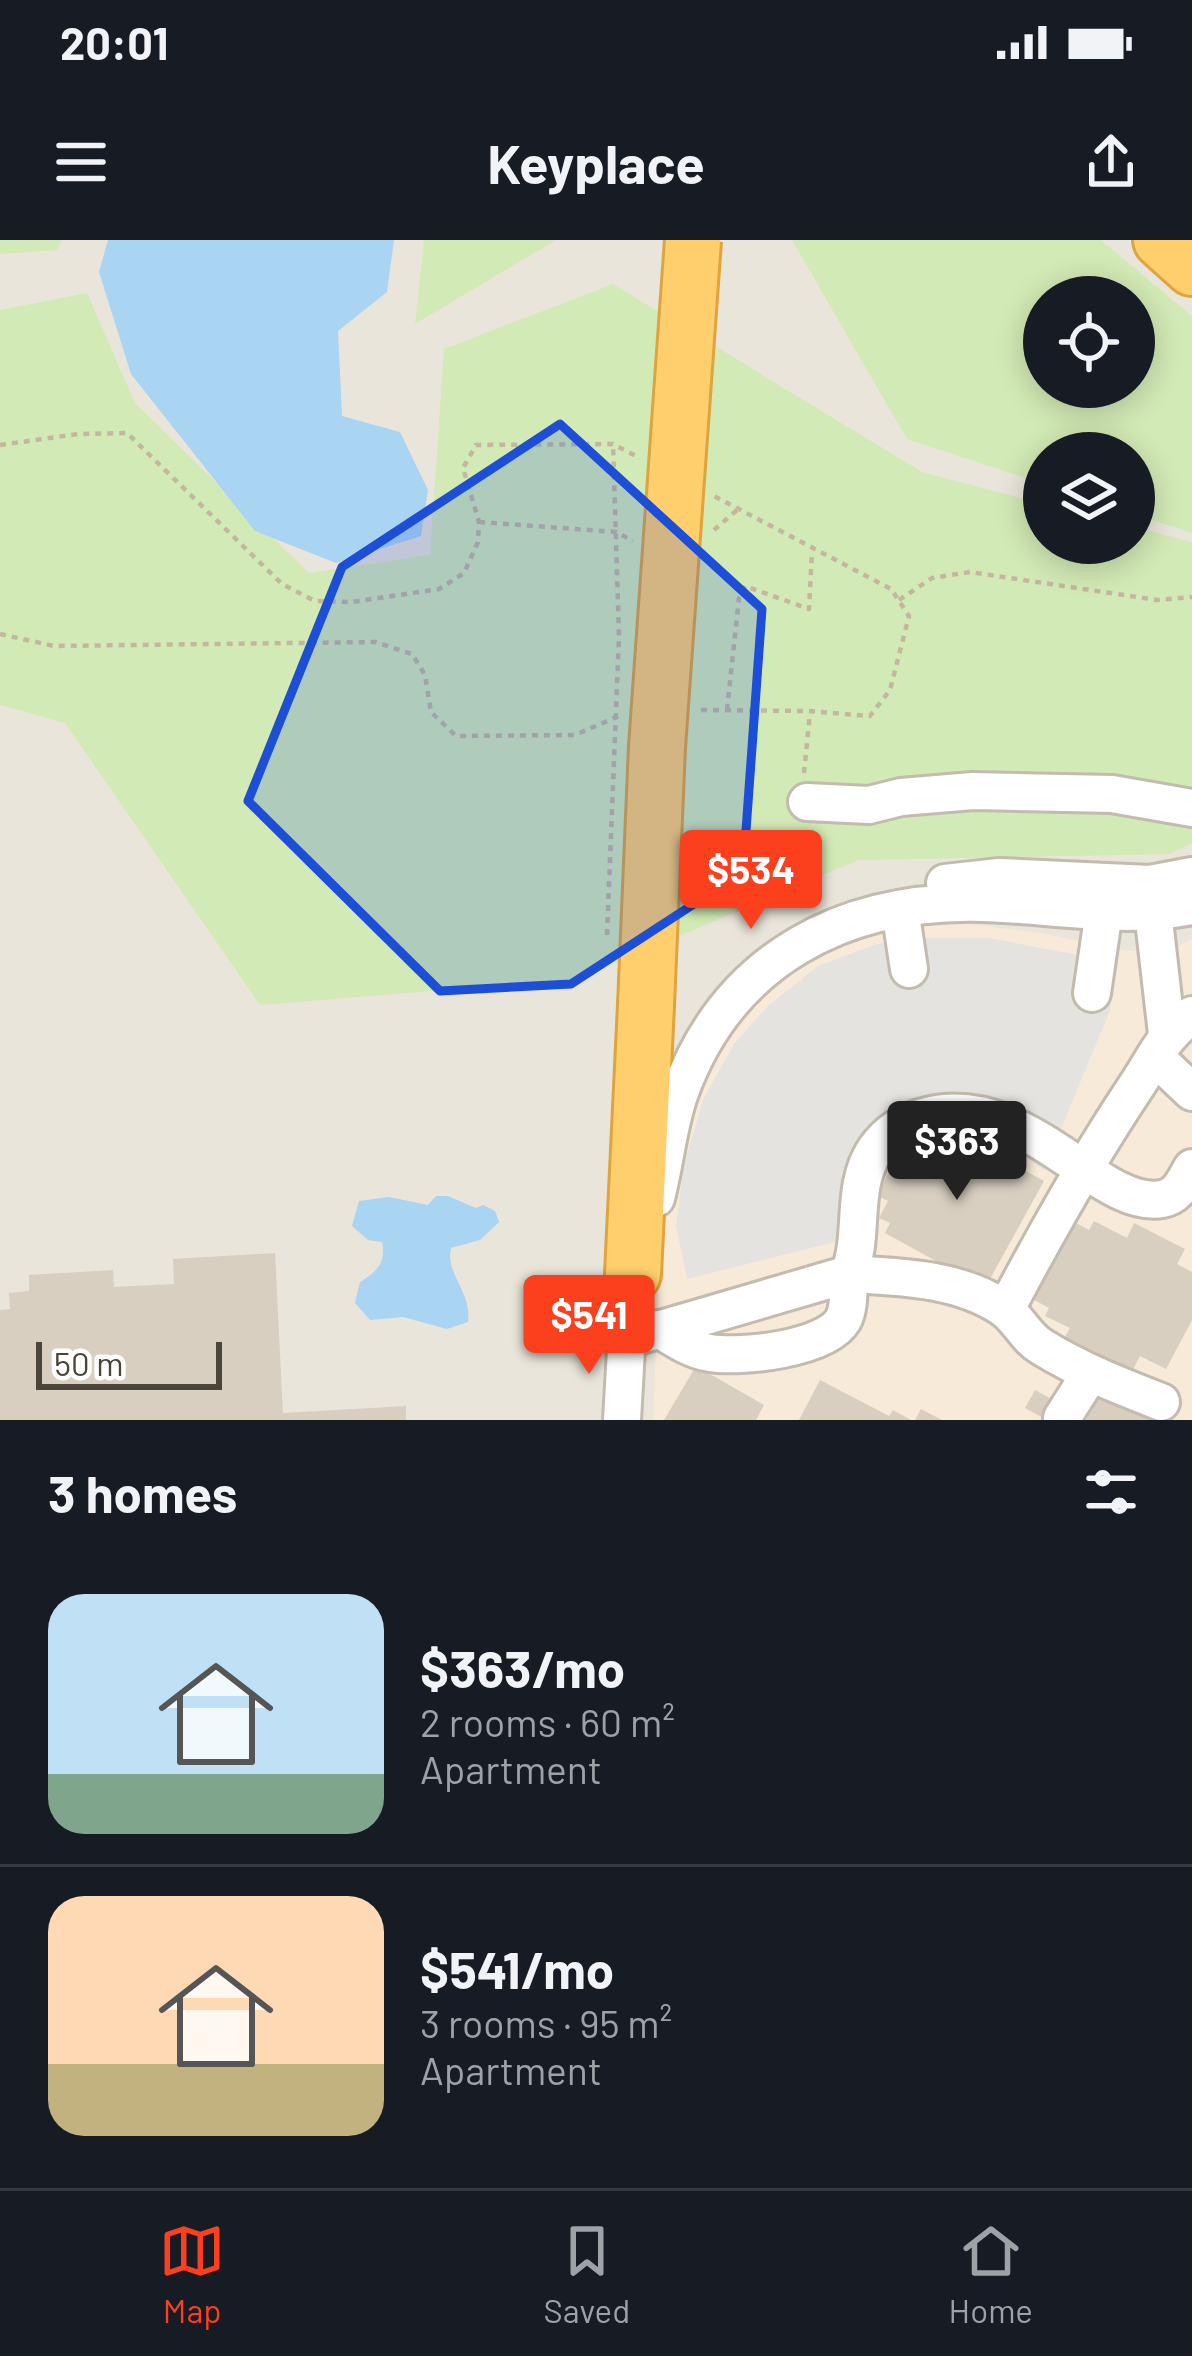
<!DOCTYPE html>
<html lang="en">
<head>
<meta charset="utf-8">
<style>
	body { margin:0; font-family:Barlow,sans-serif; background:#20242c; color:#f1f3f6; height:100vh; display:flex; flex-direction:column; font-size:45px; white-space:nowrap }
	* { box-sizing:border-box; margin:0 }
	p { font-size:39px; color:#9ea1a6 }
	.icon { flex:none; width:66px; height:66px; fill:none; stroke:currentColor; stroke-width:2; stroke-linecap:round; stroke-linejoin:round }
	.map { position:relative; height:1180px; overflow:hidden }
	.sheet { display:flex; flex-direction:column; background:#171b24; flex:1 }
	.sheet>* { flex:none }
	.fabs { position:absolute; left:1023px; top:36px; display:grid; gap:24px }
	.fabs a { display:grid; place-items:center; width:132px; height:132px; border-radius:50%; background:#171b24; box-shadow:0 6px 30px #0003; font-size:60px }
	.scale { position:absolute; left:36px; bottom:30px; width:186px; box-sizing:border-box; padding-left:12px; border:6px solid #4b4439; border-top:0; font-size:33px; line-height:42px; white-space:nowrap; color:#4b4439; -webkit-text-stroke:9px #fff; paint-order:stroke }
	.price { position:absolute; translate:-50% -102px; padding:0 27px; border-radius:12px; background:#fc3f1d; color:#fff; font-size:39px; line-height:78px; filter:drop-shadow(0 3px 6px #0008) }
	.price::after { content:''; position:absolute; left:50%; top:72px; width:36px; height:27px; margin-left:-18px; background:inherit; clip-path:polygon(0 0,100% 0,50% 100%) }
	.price.selected { background:#222; color:#fff }
	ul { padding:0; list-style:none }
	li { display:flex; align-items:center; gap:36px; height:300px; padding:0 48px }
	li+li { border-top:3px solid #363941 }
	li span { display:grid; place-items:center; flex:none; width:336px; height:240px; border-radius:36px; color:#555 }
	li>.icon { margin-inline-start:auto }
	span .icon { width:144px; height:144px; fill:#fffc; stroke-width:1 }
	li b { font-size:51px }
	h2 { display:flex; justify-content:space-between; align-items:center; height:144px; padding:0 48px; font-size:51px }
	.status { display:flex; justify-content:space-between; align-items:center; height:84px; padding:0 60px; background:#171b24; direction:ltr }
	.status svg { height:33px; fill:currentColor }
	header { display:flex; justify-content:space-between; align-items:center; height:156px; padding:0 48px; background:#171b24; font-size:54px; font-weight:700 }
	.dock { display:flex; justify-content:space-around; align-items:center; height:168px; border-top:3px solid #363941; background:#171b24; font-size:33px; color:#9ea1a6 }
	.dock a { display:grid; justify-items:center; gap:6px }
	.dock .selected { color:#fc3f1d }
	.map>svg:first-child { display:block }
</style>
</head>
<body>
<div class="status"><b>20:01</b><svg viewBox="0 0 49 12"><path d="M0 12V9h3v3zM5 12V6h3v6zM10 12V3h3v9zM15 12V0h3v12zM26 1h20v11H26zM47 4h2v5h-2z"/></svg></div>
<header><svg class="icon" aria-label="menu" viewBox="0 0 24 24"><path d="M4 6h16M4 12h16M4 18h16"/></svg>Keyplace<svg class="icon" aria-label="share" viewBox="0 0 24 24"><path d="M12 15V3M7 8l5-5 5 5M5 13v7h14v-7"/></svg></header>
<div class="map">
<svg width="1192" height="1180" viewBox="0 0 1192 1180">
	<rect width="100%" height="100%" fill="#f6f3ec"/>
	<!-- residential -->
	<path fill="#eae5da" fill-rule="evenodd" d="M0 0H1129L1192 52V1180H0ZM1044 57H1134V147H1044ZM1044 213H1134V303H1044Z"/>
	<!-- commercial -->
	<polygon fill="#f7ead8" points="951,682 1041,693 1128,711 1176,707 1192,699 1192,1180 653,1180 661,991 675,924 706,833 730,789 767,748 819,715 881,693"/>
	<!-- green -->
	<g fill="#d2eab5" fill-rule="evenodd">
		<polygon points="0,0 62,0 57,10 0,14"/>
		<polygon points="424,0 556,0 415,84"/>
		<path d="M792 0H1101L1192 76V293L1134 274V213H1044V244L907 199ZM1134 57V147H1044V57Z"/>
		<polygon points="613,44 922,232 1044,264 1044,303 1134,303 1134,287 1192,302 1192,603 1169,614 858,620 578,739 260,765 65,483 0,465 0,70 87,53 135,163 309,333 430,315 444,109"/>
	</g>
	<!-- parking -->
	<polygon fill="#e5e3e0" points="917,698 989,698 1109,721 1111,768 1044,930 977,885 909,890 874,937 871,993 687,1039 676,986 684,925 703,860 734,804 768,766 818,726 877,704"/>
	<!-- water -->
	<g fill="#a9d4f2">
		<polygon points="108,0 394,0 387,52 338,91 342,176 400,192 428,250 421,296 336,323 255,291 131,134 99,32"/>
		<path d="M436 956H448L476 968 483 965 495 971 499 982 480 1000 451 1008C445 1035 472 1051 468 1082L447 1089 403 1077 370 1080 355 1063 360 1042C378 1031 386 1023 382 1002L368 1000 352 986 359 961 389 957 428 965Z"/>
	</g>
	<!-- building -->
	<g fill="#d8cfc1">
		<polygon points="944,886 1044,941 985,1048 885,993 890,983 879,978 888,961 876,955 906,901 917,908 925,893 936,900"/>
		<polygon points="1067,978 1089,990 1094,981 1127,998 1134,983 1185,1009 1177,1024 1192,1032 1192,1080 1166,1129 1140,1116 1127,1141 1060,1106 1070,1088 1045,1076 1049,1068 1025,1055"/>
		<polygon points="275,1013 283,1173 406,1166 406,1180 0,1180 0,1070 10,1069 9,1053 29,1051 29,1035 113,1030 114,1047 174,1044 173,1019"/>
		<polygon points="696,1126 764,1165 756,1180 664,1180"/>
		<polygon points="820,1140 889,1176 893,1170 911,1180 799,1180"/>
		<polygon points="1098,1145 1164,1180 1079,1180"/>
		<polygon points="1035,1150 1055,1161 1045,1179 1025,1168"/>
		<polygon points="921,1169 942,1180 915,1180"/>
	</g>
	<g fill="none" stroke-linecap="round" stroke-linejoin="round">
		<defs>
			<g id="minor">
				<polyline points="807,562 869,565 901,557 973,551 1112,554 1192,568"/>
				<polyline points="945,643 999,637 1150,644 1192,636"/>
				<polyline points="1151,654 1167,794"/>
				<polyline points="900,669 909,729"/>
				<polyline points="1092,753 1104,671"/>
				<polyline points="1156,818 1192,852"/>
				<path d="M656 958C665 924 668 885 680 852 729 718 845 659 983 663 1053 665 1123 680 1192 666"/>
				<path d="M1006 1069C1046 993 1087 920 1135 848 1156 817 1161 798 1192 775"/>
				<path d="M659 1089C675 1099 691 1110 710 1113 741 1118 826 1109 843 1080 850 1067 848 1049 849 1034 901 1037 958 1038 1003 1068 1018 1078 1026 1098 1042 1107 1079 1130 1120 1146 1161 1162"/>
				<path d="M627 1099 849 1034C865 994 850 948 875 910 888 891 905 881 927 876 1027 851 1099 970 1162 959 1179 956 1184 941 1192 928"/>
				<polyline points="1062,1178 1090,1134"/>
				<polyline points="622,1180 629,1057 640,1011"/>
			</g>
			<g id="highway">
				<polyline points="1161,0 1192,28"/>
				<polyline points="633,1034 646,765"/>
			</g>
		</defs>
		<!-- minor casing -->
		<use href="#minor" stroke="#c2bbae" stroke-width="42"/>
		<!-- highway casing -->
		<use href="#highway" stroke="#e0a43c" stroke-width="60"/>
		<!-- path -->
		<g stroke="#c4b79f" stroke-width="4.5" stroke-dasharray="6 6" stroke-linecap="butt">
			<polyline points="0,205 78,194 127,193 282,344 315,361 352,362 439,349 464,333 478,302 479,282 463,228 476,205 613,204 640,218"/>
			<polyline points="479,282 616,292 633,301"/>
			<polyline points="714,290 737,270"/>
			<polyline points="899,360 932,338 970,332 1157,360 1192,357"/>
			<polyline points="0,394 54,406 375,402 412,414 425,435 431,472 456,496 575,495 619,476"/>
			<polyline points="701,470 810,471 870,476 890,450 909,376 891,349 714,256"/>
			<polyline points="727,470 739,358 745,346 809,369 812,311"/>
			<polyline points="804,533 810,473"/>
			<polyline points="607,695 619,396 613,204"/>
		</g>
		<!-- minor -->
		<use href="#minor" stroke="#fff" stroke-width="36"/>
		<!-- highway -->
		<use href="#highway" stroke="#ffcf6e" stroke-width="54"/>
		<defs>
			<polyline id="highway-bridge" points="646,765 657,507 693,0"/>
		</defs>
		<!-- highway-bridge casing -->
		<use href="#highway-bridge" stroke="#e0a43c" stroke-width="60" stroke-linecap="butt"/>
		<!-- highway-bridge -->
		<use href="#highway-bridge" stroke="#ffcf6e" stroke-width="54"/>
	</g>
	<!-- marked area -->
	<path fill="#1d4ed8" fill-opacity="0.2" stroke="#1d4ed8" stroke-width="9" stroke-linejoin="round" d="M560 184 762 369 743 632 571 744 440 751 248 561 342 327Z"/>
</svg>
<div class="fabs">
<a><svg class="icon" aria-label="locate" viewBox="0 0 24 24"><circle cx="12" cy="12" r="6"/><path d="M12 2v4M12 18v4M2 12h4M18 12h4"/></svg></a>
<a><svg class="icon" aria-label="layers" viewBox="0 0 24 24"><path d="M12 4l9 5-9 5-9-5zM3 14l9 5 9-5"/></svg></a>
</div>
<div class="scale">50 m</div>
<b class="price" style="left:751px;top:692px">$534</b>
<b class="price selected" style="left:957px;top:963px">$363</b>
<b class="price" style="left:589px;top:1137px">$541</b>
</div>
<section class="sheet">
<h2>3 homes<svg class="icon" aria-label="filters" viewBox="0 0 24 24"><path d="M4 7h16M4 17h16"/><circle cx="9" cy="7" r="2"/><circle cx="15" cy="17" r="2"/></svg></h2>
<ul>
<li><span style="background:linear-gradient(#bfe0f5 75%,#7fa58c 0)"><svg class="icon" aria-label="home" viewBox="0 0 24 24"><path d="M3 11l9-7 9 7M6 9v11h12V9"/></svg></span><div><b>$363/mo</b><p>2 rooms · 60 m²</p><p>Apartment</p></div></li>
<li><span style="background:linear-gradient(#ffd9b3 70%,#c2b280 0)"><svg class="icon" aria-label="home" viewBox="0 0 24 24"><path d="M3 11l9-7 9 7M6 9v11h12V9"/></svg></span><div><b>$541/mo</b><p>3 rooms · 95 m²</p><p>Apartment</p></div></li>
</ul>
</section>
<nav class="dock">
<a class="selected"><svg class="icon" aria-label="map" viewBox="0 0 24 24"><path d="M3 6l6-2 6 2 6-2v14l-6 2-6-2-6 2zM9 4v14M15 6v14"/></svg>Map</a>
<a><svg class="icon" aria-label="saved" viewBox="0 0 24 24"><path d="M7 4h10v16l-5-4-5 4z"/></svg>Saved</a>
<a><svg class="icon" aria-label="home" viewBox="0 0 24 24"><path d="M3 11l9-7 9 7M6 9v11h12V9"/></svg>Home</a>
</nav>
</body>
</html>
